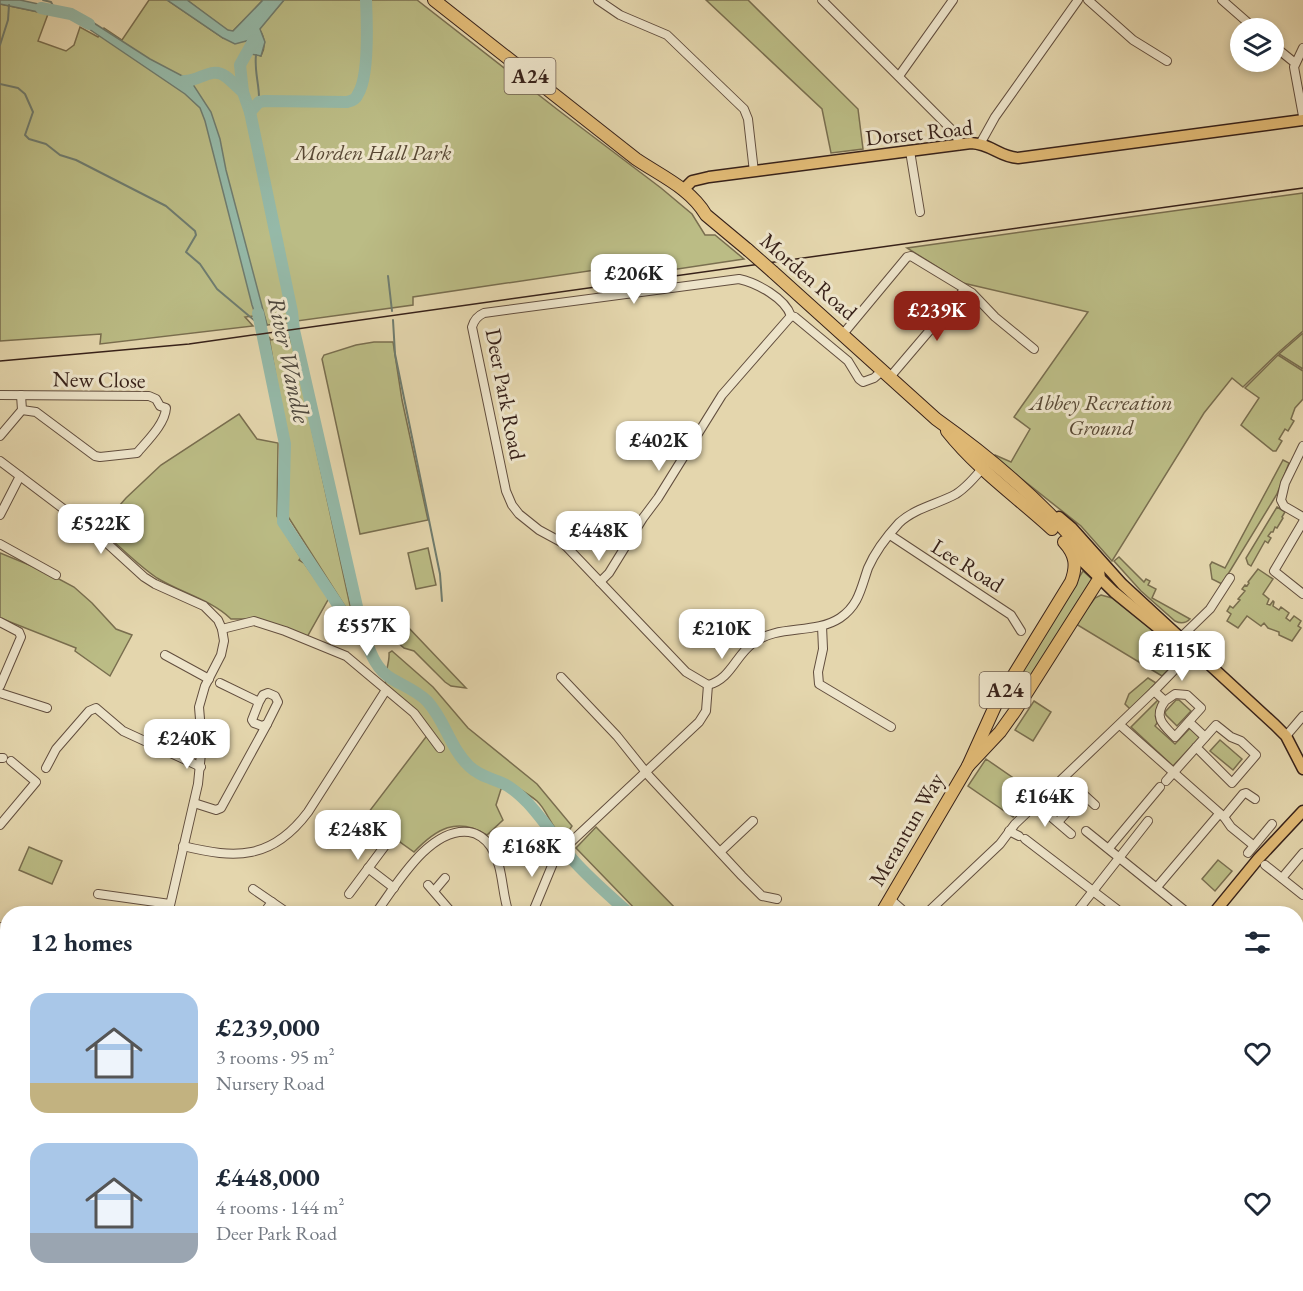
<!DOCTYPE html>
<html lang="en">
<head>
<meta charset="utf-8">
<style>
	body { margin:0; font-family:"EB Garamond",serif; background:#f6f6f7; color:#1f2937; height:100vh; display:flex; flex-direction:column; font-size:22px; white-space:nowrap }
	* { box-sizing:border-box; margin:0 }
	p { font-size:20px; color:#747a83 }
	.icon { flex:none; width:33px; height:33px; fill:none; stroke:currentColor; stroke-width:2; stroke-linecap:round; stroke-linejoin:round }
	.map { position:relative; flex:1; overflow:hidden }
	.sheet { position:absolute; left:0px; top:906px; width:1304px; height:386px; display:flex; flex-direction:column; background:#fff; border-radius:24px 24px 0 0; box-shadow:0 3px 9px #0003 }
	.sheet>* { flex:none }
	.fabs { position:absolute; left:1230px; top:18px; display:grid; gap:12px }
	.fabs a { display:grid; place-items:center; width:54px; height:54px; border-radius:50%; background:#fff; box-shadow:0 3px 9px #0003; font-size:30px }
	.price { position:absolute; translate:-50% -51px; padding:0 14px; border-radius:12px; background:#fff; color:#222; font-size:20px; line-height:39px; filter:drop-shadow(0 2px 3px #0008) }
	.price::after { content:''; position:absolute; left:50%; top:36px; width:18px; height:14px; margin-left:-9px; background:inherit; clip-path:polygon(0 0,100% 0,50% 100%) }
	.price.current { background:#8f2418; color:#fff }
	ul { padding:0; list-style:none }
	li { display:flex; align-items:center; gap:18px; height:150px; padding:0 30px }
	li span { display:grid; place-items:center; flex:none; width:168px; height:120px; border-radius:18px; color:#555 }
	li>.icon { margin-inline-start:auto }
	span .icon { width:72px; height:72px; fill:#fffc; stroke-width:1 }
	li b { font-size:26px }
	h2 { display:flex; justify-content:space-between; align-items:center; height:72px; padding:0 30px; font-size:26px }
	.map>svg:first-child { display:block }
</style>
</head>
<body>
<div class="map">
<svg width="1303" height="1291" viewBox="0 0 1303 1291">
	<rect width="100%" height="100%" fill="#e4d6ad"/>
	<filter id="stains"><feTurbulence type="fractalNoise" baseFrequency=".00333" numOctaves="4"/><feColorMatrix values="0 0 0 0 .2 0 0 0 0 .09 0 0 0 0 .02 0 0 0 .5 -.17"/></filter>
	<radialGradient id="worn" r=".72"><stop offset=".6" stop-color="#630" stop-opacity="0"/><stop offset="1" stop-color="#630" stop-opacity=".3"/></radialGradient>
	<!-- green -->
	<g fill="#bbbc85" stroke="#796e4f" stroke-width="1.5">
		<path d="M149 0H167L223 38 250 40 253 53 261 56C266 47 265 37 259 29L284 0H417L558 110 661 188 692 214 705 235H715L744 259 598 281 595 270 413 297V305L297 321 295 312H288L289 323 267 325 264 315 245 317 253 326 100 344 101 334 0 341V4L48 14 38 41 66 51 74 45 80 27 98 37 104 28 122 40Z"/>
		<polygon points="187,0 263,0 233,31 228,31"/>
		<polygon points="706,0 748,0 858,109 863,149 831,153 822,109"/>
		<polygon points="1303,193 1303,331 1279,352 1243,387 1232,378 1204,413 1112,561 1081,526 994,457 995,455 1011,462 1030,429 1014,417 1088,312 963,283 907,248"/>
		<polygon points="1303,333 1303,369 1279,354"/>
		<polygon points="289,334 296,356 353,619 287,515 288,447 269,337 271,340 289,337"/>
		<polygon points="374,342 393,342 402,400 428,520 360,534 322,359 324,355 356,345"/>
		<polygon points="1278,355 1303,371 1303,399 1295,408 1291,419 1294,421 1288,431 1285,429 1279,439 1282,441 1276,451 1273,451 1241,425 1259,398 1245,388"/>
		<path d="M239 414 257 439 278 443 277 516 288 538 301 558 299 560 304 563 329 598 307 637 255 619H231C210 599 181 593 157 578 136 564 119 545 99 529L126 498 161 465Z"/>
		<polygon points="1283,460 1289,463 1277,494 1222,584 1212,579 1210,565 1212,562 1225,568"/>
		<polygon points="1277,507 1285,512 1282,517 1283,518 1277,528 1275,527 1273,532 1271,532 1268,536 1271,538 1268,543 1265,541 1251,566 1248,564 1246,558"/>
		<polygon points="428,548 436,585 416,589 408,553"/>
		<polygon points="0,553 44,571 74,587 92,603 116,629 132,635 110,676 75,651 76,648 0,618"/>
		<path d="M1119 557 1144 582 1146 579 1150 581 1148 585 1156 589 1152 598 1190 619C1186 623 1181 624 1175 621L1141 591 1114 561Z"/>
		<polygon points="1258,569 1273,579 1263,594 1269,599 1267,604 1270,605 1273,601 1274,602 1273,606 1279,610 1281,607 1289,613 1286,618 1290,621 1294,616 1301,621 1298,626 1301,628 1292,641 1279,635 1279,632 1268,628 1264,623 1261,626 1247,616 1238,628 1227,621 1231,614 1227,611 1230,606 1233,608 1240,600 1238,599 1245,591 1242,589 1245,585 1247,586 1249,583 1248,582"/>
		<polygon points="1083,571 1093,580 1014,705 1004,698"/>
		<polygon points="1101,595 1112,598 1183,655 1162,676 1076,624 1095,598"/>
		<polygon points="407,626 466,688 451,686 445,682 414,651 404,648 394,639 397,630"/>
		<path d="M392 651 433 687 468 728 537 784 572 826 566 835 563 836C551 829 548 811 537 801 530 795 520 790 513 784L501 789 496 805 503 820 487 835C457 816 436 829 414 852L365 817 426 737 428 730 386 686C383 674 390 665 389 653Z"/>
		<polygon points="1148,678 1156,683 1130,709 1125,704 1129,694"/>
		<polygon points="1159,699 1161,700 1156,715 1157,723 1155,726 1175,744 1191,727 1201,736 1173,766 1131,727"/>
		<polygon points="1176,700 1179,700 1191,711 1177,726 1166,715 1165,712"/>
		<polygon points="1034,701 1051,712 1033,741 1015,730"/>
		<polygon points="1220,740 1242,759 1233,770 1210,751"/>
		<polygon points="986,759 1031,790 1013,817 968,786"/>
		<polygon points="596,827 680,913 639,913 576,848"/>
		<polygon points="29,847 62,861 52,884 19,870"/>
		<polygon points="1218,860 1232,871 1215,891 1202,879"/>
	</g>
	<!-- water -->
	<g fill="#95b9a8" stroke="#6f7c6f" stroke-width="1.5">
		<polygon points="0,0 20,0 57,8 55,14 48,14 0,4"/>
		<polygon points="167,0 187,0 228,30 233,31 263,0 284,0 260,29 265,42 261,56 246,53 244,51 250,40 235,44 223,38"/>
		<polygon points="83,16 150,59 192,81 194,86 211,112 220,139 226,170 267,325 260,328 252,305 205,121 200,108 185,94 89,29 77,17"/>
	</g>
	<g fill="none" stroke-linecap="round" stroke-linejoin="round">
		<!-- stream -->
		<g stroke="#6f7c6f" stroke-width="2">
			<polyline points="43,0 51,2 54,8"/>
			<polyline points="0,45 8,20 9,5"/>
			<path d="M256 55C254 72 260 86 259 102"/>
			<polyline points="0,84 18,88 25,94 33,112 25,135 29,139 46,144 60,155 76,160 166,206 195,231 196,235 186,252 200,264 217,289 261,326"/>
			<polyline points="388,276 392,311"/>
			<polyline points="393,320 395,354 440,574 442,601"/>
			<polyline points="573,1291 573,1284"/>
		</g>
		<!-- river -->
		<g stroke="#95b9a8" stroke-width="12">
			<polyline points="41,8 71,14 89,24"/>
			<path d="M254 40 240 65 243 92 250 112 292 312 294 330 363 633C370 651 375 669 392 679 404 686 417 691 427 701 445 720 450 748 469 766 479 776 491 778 502 783 512 787 520 795 527 802 544 820 557 841 573 860 591 880 610 896 630 914"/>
			<path d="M184 81C198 82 212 66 225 76 232 81 237 87 243 92"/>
			<path d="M250 112 259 102 265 101 347 102C353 101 356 99 358 94 369 77 367 21 366 0"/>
			<polyline points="258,313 285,444 283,522 350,623 363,633"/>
		</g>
		<defs>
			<g id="minor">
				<polyline points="598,0 620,15 667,35 744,109 748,119 754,172"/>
				<polyline points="822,0 955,133 960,145"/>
				<polyline points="1088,0 1133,40 1167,61"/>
				<polyline points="1222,0 1254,28"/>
				<polyline points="1274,46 1295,63"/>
				<polyline points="1303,48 1294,67 1303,116"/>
				<polyline points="899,76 953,0"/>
				<polyline points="980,144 995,117 1078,0"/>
				<polyline points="910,151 920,212"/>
				<polyline points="791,316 795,317 848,361 859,379 863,382 874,378 883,370"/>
				<polyline points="843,334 907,257 911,256 972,293 995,317 1034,349"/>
				<polyline points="890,377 964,290"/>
				<path d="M0 395 149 396 156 399 160 406 166 408C165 424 147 441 137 453L100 457 95 456 36 412 22 410"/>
				<polyline points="0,436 22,410 21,395"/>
				<polyline points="1303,446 1285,483 1281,500 1284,506 1303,517"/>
				<polyline points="0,461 98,535 144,577 155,584 204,606 218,620 222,629 224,641 221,655 205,686 199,707 202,743 198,784 168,914"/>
				<polyline points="0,515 20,476"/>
				<polyline points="1303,522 1274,571 1303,594"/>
				<polyline points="890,535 1011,615 1021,631"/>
				<polyline points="0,544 56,575"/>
				<polyline points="600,582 609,573 643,518 658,498 722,395 791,316"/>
				<polyline points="0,622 19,632 21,637 0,686"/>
				<polyline points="822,626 823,649 818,672 819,684 891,727"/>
				<polyline points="222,629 254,621 285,631 346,656 414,713 440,748"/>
				<polyline points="1177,641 1210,609 1230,578"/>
				<polyline points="165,655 209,679"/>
				<polyline points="561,677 617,736 649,776 742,876 762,896 777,899"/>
				<polyline points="220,683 259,702 263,695 268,693 275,696 278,702 267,724 262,726 254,723 252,720 259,702"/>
				<path d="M708 685 686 672 563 543 539 530 519 514 512 505 506 491 472 327C474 320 477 316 484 313L739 279C757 283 785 298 791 316"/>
				<path d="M708 685C731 679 735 656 753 643 778 624 814 635 840 618 859 605 861 588 868 568 875 552 888 535 899 523 915 508 938 504 956 494 967 487 977 475 985 465"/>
				<path d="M1154 691 1165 701 1175 694 1187 695 1201 708 1175 737C1163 725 1153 717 1165 701"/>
				<polyline points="0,693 47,708"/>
				<polyline points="1189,722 1205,737"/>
				<polyline points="1120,725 1224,817 1231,827 1253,845"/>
				<polyline points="1286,736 1303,716"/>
				<polyline points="0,758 3,758"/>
				<polyline points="46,768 56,749 89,711 96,708 123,731 201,767"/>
				<polyline points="1166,781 1216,725 1231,737 1241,741 1256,755 1232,783 1196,747"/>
				<polyline points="194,803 216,810 221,808 267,724"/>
				<polyline points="1036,804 1071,834"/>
				<polyline points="1224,817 1243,794 1246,793 1255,799"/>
				<polyline points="1058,822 1083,794 1095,805"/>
				<polyline points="0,825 36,782 11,761"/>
				<polyline points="1009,831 1019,836"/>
				<polyline points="1086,831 1189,914"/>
				<polyline points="1025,839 1123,914"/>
				<path d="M183 846C236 859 272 860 308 812L386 690"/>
				<polyline points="1109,848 1160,787"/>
				<polyline points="720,852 753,821"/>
				<polyline points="1248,853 1272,824"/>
				<polyline points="1265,865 1303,895"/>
				<polyline points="368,868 394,888"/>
				<polyline points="1282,878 1303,853"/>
				<polyline points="428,885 453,914"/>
				<polyline points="1157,887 1219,814"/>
				<polyline points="253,889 288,913"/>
				<polyline points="434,891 445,878"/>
				<polyline points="98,894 170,904"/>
				<polyline points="349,894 387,843"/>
				<polyline points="890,899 907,914"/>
				<polyline points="263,914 272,902"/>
				<path d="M375 914C396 886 429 827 469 832 477 833 486 839 491 847 504 868 501 891 509 914"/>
				<polyline points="532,914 556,856 699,722 706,711 708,685"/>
				<polyline points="926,914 1000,844 1015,824 1154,691 1183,661 1189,652"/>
				<polyline points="1075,914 1148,821"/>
				<polyline points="0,927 8,932"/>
				<polyline points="0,980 8,985"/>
				<polyline points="1296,982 1303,988"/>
				<polyline points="0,1036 8,1041"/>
				<polyline points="1296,1065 1303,1071"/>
				<polyline points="0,1083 8,1072"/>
				<polyline points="1296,1157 1303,1163"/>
				<polyline points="0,1214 8,1200"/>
				<polyline points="973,1284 980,1291"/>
				<polyline points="1054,1284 1062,1291"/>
				<polyline points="1134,1284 1142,1291"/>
				<polyline points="25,1291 36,1284"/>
				<polyline points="440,1291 443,1284"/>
				<polyline points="524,1291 527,1284"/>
				<polyline points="583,1291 584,1284"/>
				<polyline points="1100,1291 1106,1284"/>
				<polyline points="1147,1291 1153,1284"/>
				<polyline points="1255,1291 1260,1284"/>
			</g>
			<g id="major">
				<path d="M683 190 692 181 709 177 971 143C992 144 999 157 1018 158L1303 120"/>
				<polyline points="1059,517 1072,528 1122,584 1275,725 1286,736 1303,769"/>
				<polyline points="1073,552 1114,592 1194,657"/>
				<polyline points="1213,914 1258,859 1303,811"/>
				<polyline points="1296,1251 1303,1258"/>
				<polyline points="462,1284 472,1291"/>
				<polyline points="478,1284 488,1291"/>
				<polyline points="234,1291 250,1284"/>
				<polyline points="923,1291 929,1284"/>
			</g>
			<g id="highway">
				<path d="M434 0 636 159C661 176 690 188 706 215L748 250"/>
				<path d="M773 272 936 419C995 461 1055 512 1098 570L1099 579 1015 711 1000 732 968 766"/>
				<path d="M947 431C977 469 1017 497 1052 529"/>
				<path d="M881 914 968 766 996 704 1071 582C1077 566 1076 555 1064 542"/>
				<polyline points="641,1291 645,1284"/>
			</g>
		</defs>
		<!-- minor casing -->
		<use href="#minor" stroke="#624e3e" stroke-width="10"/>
		<!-- major casing -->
		<use href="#major" stroke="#372119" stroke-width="13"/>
		<!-- highway casing -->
		<use href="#highway" stroke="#372119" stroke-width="14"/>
		<!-- minor -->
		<use href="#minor" stroke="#ede4ca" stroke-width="8"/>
		<!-- major -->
		<use href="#major" stroke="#e2bb76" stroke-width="10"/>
		<!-- highway -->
		<use href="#highway" stroke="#e2bb76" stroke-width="12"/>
		<!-- tram -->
		<polyline stroke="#372119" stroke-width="1.5" points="0,361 189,344 1303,188"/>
		<defs>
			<polyline id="highway-bridge" points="748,250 773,272"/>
		</defs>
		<!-- highway-bridge casing -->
		<use href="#highway-bridge" stroke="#372119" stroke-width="14" stroke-linecap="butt"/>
		<!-- highway-bridge -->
		<use href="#highway-bridge" stroke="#e2bb76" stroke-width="12"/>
	</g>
	<g text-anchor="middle" stroke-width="6" stroke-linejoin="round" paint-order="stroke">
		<!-- shield labels -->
		<g fill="#ede4ca" stroke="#6e5c4e" stroke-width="1.5">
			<rect x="504.5" y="58" width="51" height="36" rx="4.5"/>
			<rect x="979.5" y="672" width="51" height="36" rx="4.5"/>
		</g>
		<g font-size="21" font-weight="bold" fill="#372119">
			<text x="530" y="83">A24</text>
			<text x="1005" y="697">A24</text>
		</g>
		<!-- street labels -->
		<g font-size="22" fill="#372119" stroke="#ede4ca">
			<text transform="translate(919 132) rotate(-6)" y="8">Dorset Road</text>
			<text transform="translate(809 276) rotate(41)" y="8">Morden Road</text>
			<text transform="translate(99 379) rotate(1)" y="8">New Close</text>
			<text transform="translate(506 394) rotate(79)" y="8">Deer Park Road</text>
			<text transform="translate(968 565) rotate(32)" y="8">Lee Road</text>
			<text transform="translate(906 829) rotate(-60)" y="8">Merantun Way</text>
		</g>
		<!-- park labels -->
		<g font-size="22" font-style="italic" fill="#584834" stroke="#ede4ca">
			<text x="373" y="160">Morden Hall Park</text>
			<text x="1101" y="410">Abbey Recreation<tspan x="1101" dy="25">Ground</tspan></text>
		</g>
		<!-- water labels -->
		<g font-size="24" font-style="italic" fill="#4e473d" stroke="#ede4ca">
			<text transform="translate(289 360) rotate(78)" y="8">River Wandle</text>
		</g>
	</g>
	<rect width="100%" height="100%" filter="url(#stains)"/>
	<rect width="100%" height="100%" fill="url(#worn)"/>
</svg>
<div class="fabs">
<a><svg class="icon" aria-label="layers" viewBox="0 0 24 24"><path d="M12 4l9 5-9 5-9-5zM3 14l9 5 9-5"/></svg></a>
</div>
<b class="price" style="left:634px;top:305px">£206K</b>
<b class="price current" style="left:937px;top:342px">£239K</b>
<b class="price" style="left:659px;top:472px">£402K</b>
<b class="price" style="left:101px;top:555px">£522K</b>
<b class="price" style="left:599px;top:562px">£448K</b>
<b class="price" style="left:367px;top:657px">£557K</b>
<b class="price" style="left:722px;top:660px">£210K</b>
<b class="price" style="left:1182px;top:682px">£115K</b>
<b class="price" style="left:187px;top:770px">£240K</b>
<b class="price" style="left:1045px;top:828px">£164K</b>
<b class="price" style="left:358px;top:861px">£248K</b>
<b class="price" style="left:532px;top:878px">£168K</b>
<section class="sheet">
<h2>12 homes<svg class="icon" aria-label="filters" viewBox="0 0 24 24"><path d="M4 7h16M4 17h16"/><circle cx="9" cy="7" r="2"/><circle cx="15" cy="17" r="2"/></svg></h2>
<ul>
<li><span style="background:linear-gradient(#a9c7e8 75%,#c2b280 0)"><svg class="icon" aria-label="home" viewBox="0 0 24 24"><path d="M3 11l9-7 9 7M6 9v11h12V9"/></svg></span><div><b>£239,000</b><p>3 rooms · 95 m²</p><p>Nursery Road</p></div><svg class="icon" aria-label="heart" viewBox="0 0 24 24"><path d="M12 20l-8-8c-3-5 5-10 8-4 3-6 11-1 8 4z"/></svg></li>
<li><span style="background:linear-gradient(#a9c7e8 75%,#9aa5b1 0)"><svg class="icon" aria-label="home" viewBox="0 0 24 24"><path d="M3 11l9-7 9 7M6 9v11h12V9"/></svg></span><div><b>£448,000</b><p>4 rooms · 144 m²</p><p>Deer Park Road</p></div><svg class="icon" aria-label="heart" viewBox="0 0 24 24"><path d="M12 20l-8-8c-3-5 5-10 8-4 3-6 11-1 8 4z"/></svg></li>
</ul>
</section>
</div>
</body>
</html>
